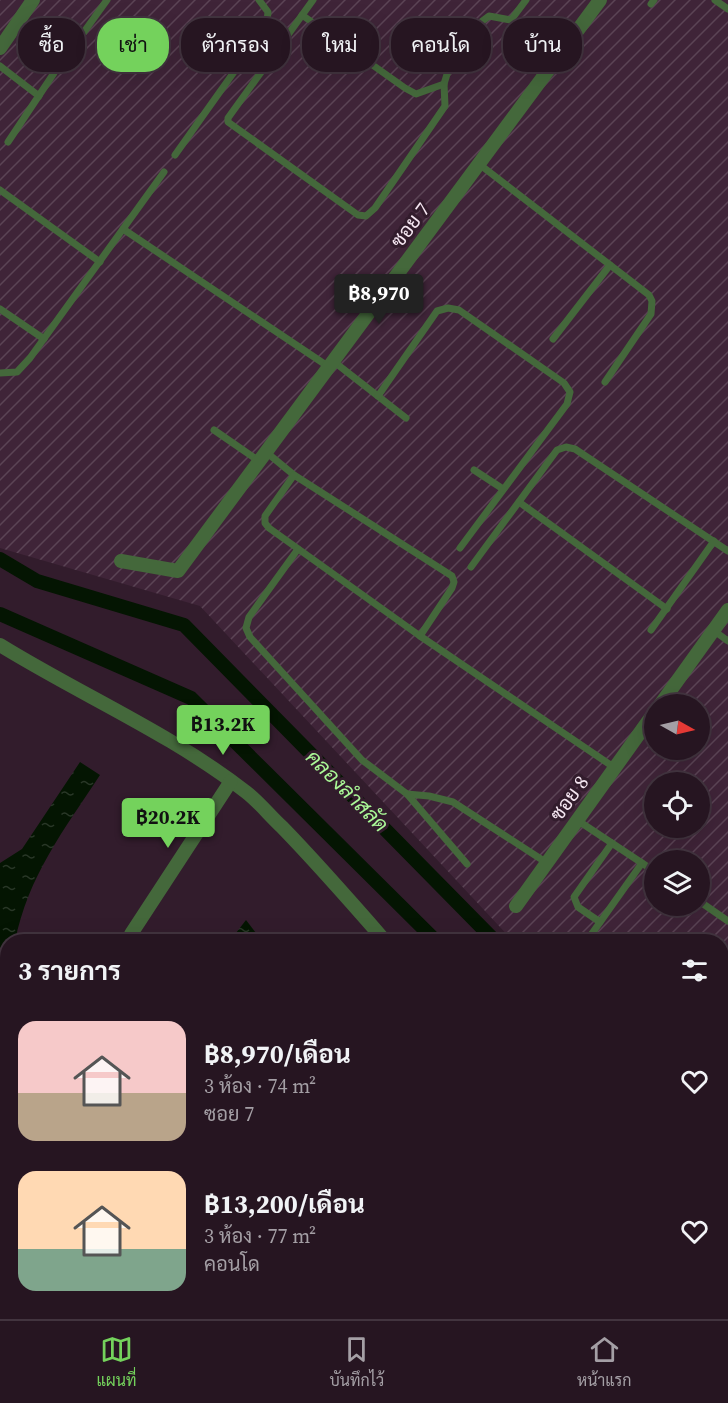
<!DOCTYPE html>
<html lang="th">
<head>
<meta charset="utf-8">
<style>
	body { margin:0; font-family:"Source Serif 4",Sarabun,serif; background:#2e1e2a; color:#f1f3f6; height:100vh; display:flex; flex-direction:column; font-size:22px; white-space:nowrap }
	* { box-sizing:border-box; margin:0 }
	p { font-size:20px; color:#a49fa5 }
	.icon { flex:none; width:33px; height:33px; fill:none; stroke:currentColor; stroke-width:2; stroke-linecap:round; stroke-linejoin:round }
	.map { position:relative; flex:1; overflow:hidden }
	.sheet { position:absolute; left:0px; top:934px; width:729px; height:386px; display:flex; flex-direction:column; background:#261521; border-radius:24px 24px 0 0; box-shadow:0 6px 24px #0002,0 0 0 2px #42343f }
	.sheet>* { flex:none }
	.top-card { position:absolute; left:18px; top:18px; width:693px; height:54px; display:flex; gap:12px }
	.needle { width:39px; rotate:98deg }
	.buttons { position:absolute; left:644px; top:694px; display:grid; gap:12px }
	.buttons a { display:grid; place-items:center; width:66px; height:66px; border-radius:50%; background:#261521; box-shadow:0 6px 24px #0002,0 0 0 2px #42343f; font-size:30px }
	.price { position:absolute; translate:-50% -51px; padding:0 14px; border-radius:6px; background:#74d25c; color:#111; font-size:20px; line-height:39px; filter:drop-shadow(0 2px 3px #0008) }
	.price::after { content:''; position:absolute; left:50%; top:36px; width:18px; height:14px; margin-left:-9px; background:inherit; clip-path:polygon(0 0,100% 0,50% 100%) }
	.price.on { background:#222; color:#fff }
	ul { padding:0; list-style:none }
	li { display:flex; align-items:center; gap:18px; height:150px; padding:0 18px }
	li span { display:grid; place-items:center; flex:none; width:168px; height:120px; border-radius:18px; color:#555 }
	li>.icon { margin-inline-start:auto }
	span .icon { width:72px; height:72px; fill:#fffc; stroke-width:1 }
	li b { font-size:26px }
	h2 { display:flex; justify-content:space-between; align-items:center; height:72px; padding:0 18px; font-size:26px }
	.tag { padding:0 21px; border-radius:24px; background:#261521; box-shadow:0 6px 24px #0002,0 0 0 2px #42343f; font-size:21px; line-height:54px }
	.tag.on { background:#74d25c; color:#111 }
	.dock { display:flex; justify-content:space-around; align-items:center; height:84px; border-top:2px solid #42343f; background:#261521; font-size:16px; color:#a49fa5 }
	.dock a { display:grid; justify-items:center; gap:3px }
	.dock .on { color:#74d25c }
	.map>svg:first-child { display:block }
</style>
</head>
<body>
<div class="map">
<svg width="728" height="1319" viewBox="0 0 728 1319">
	<defs>
		<pattern id="industrial-furrows" width="10" height="10" patternUnits="userSpaceOnUse" patternTransform="scale(1.5)"><rect width="10" height="10" fill="#3f2438"/><path d="M-1 1l2-2M0 10L10 0M9 11l2-2" fill="none" stroke="#5b4455"/></pattern>
		<pattern id="grass-tufts" width="24" height="20" patternUnits="userSpaceOnUse" patternTransform="scale(1.5)"><rect width="24" height="20" fill="#672a5a"/><path d="M3 7l-1-3M5 7V3M7 7l1-3M15 17l-1-3M17 17v-4M19 17l1-3" fill="none" stroke="#7d4972"/></pattern>
		<pattern id="water-ripples" width="26" height="14" patternUnits="userSpaceOnUse" patternTransform="scale(1.5)"><rect width="26" height="14" fill="#041502"/><path d="M2 4q2-2 4 0t4 0M15 11q2-2 4 0t4 0" fill="none" stroke="#293727"/></pattern>
	</defs>
	<rect width="100%" height="100%" fill="#321c2c"/>
	<!-- industrial -->
	<path fill="url(#industrial-furrows)" fill-rule="evenodd" d="M0 0H728V1079L722 1077V942H514L200 606 0 548ZM654 705H699V750H654ZM654 783H699V828H654ZM654 861H699V906H654Z"/>
	<!-- grass -->
	<polygon fill="url(#grass-tufts)" points="0,1153 8,1160 8,1312 163,1313 162,1317 0,1319"/>
	<!-- water -->
	<g fill="url(#water-ripples)">
		<path d="M80 762 100 775C64 830 28 876 15 942H8L7 1160 0 1153V863L22 849Z"/>
		<polygon points="246,920 263,942 229,942"/>
		<polygon points="163,1313 163,1312 216,1313 212,1319 160,1319"/>
	</g>
	<g fill="none" stroke-linecap="round" stroke-linejoin="round">
		<!-- canal -->
		<g stroke="#041502" stroke-width="14">
			<polyline points="0,559 37,581 184,625 496,942"/>
			<polyline points="0,614 191,698 437,942"/>
			<polyline points="722,1101 728,1104"/>
			<polyline points="722,1187 728,1188"/>
		</g>
		<!-- service -->
		<g stroke="#44683b" stroke-width="7">
			<polyline points="313,0 228,118 228,122 358,215 366,216 375,208 445,106 444,84 448,71 481,22 489,16 511,20 559,56"/>
			<polyline points="715,0 728,9"/>
			<polyline points="651,4 654,0"/>
			<polyline points="302,15 405,88 416,94 444,84"/>
			<polyline points="511,20 526,0"/>
			<polyline points="63,61 107,0"/>
			<polyline points="0,66 39,96"/>
			<polyline points="8,142 54,73"/>
			<polyline points="175,155 261,34 267,21 268,12 259,0"/>
			<polyline points="479,164 649,295 652,301 651,314 605,382"/>
			<polyline points="0,190 100,262"/>
			<polyline points="123,229 329,367"/>
			<polyline points="0,309 44,339"/>
			<polyline points="553,339 610,265"/>
			<polyline points="333,361 406,418"/>
			<polyline points="0,373 17,372 30,358 164,172"/>
			<polyline points="378,396 437,311 448,308 459,310 564,383 570,392 567,404 460,548"/>
			<polyline points="214,430 259,461"/>
			<polyline points="266,452 294,475 452,576 454,582 452,588 420,636"/>
			<polyline points="474,470 503,489"/>
			<polyline points="294,475 265,516 265,523 269,528 420,636 615,768"/>
			<polyline points="519,502 667,609"/>
			<polyline points="298,549 249,617 246,628 250,637 362,760 407,794 429,796 453,802 547,863"/>
			<polyline points="471,567 557,450 566,447 575,449 728,551"/>
			<polyline points="651,630 714,541"/>
			<polyline points="713,630 728,641"/>
			<polyline points="407,794 467,864"/>
			<polyline points="577,820 654,871"/>
			<polyline points="699,901 728,921"/>
			<polyline points="600,922 578,907 574,897 612,843"/>
			<polyline points="586,942 642,863"/>
			<polyline points="722,996 728,986"/>
			<polyline points="722,1312 728,1313"/>
			<polyline points="542,1319 543,1312"/>
		</g>
		<!-- minor -->
		<g stroke="#44683b" stroke-width="14">
			<polyline points="0,48 33,0"/>
			<polyline points="121,561 178,571 600,0"/>
			<path d="M0 645C81 695 170 733 246 792 259 802 270 816 282 827 318 864 352 903 386 942"/>
			<polyline points="660,705 728,610"/>
			<polyline points="516,906 654,713"/>
			<polyline points="131,934 231,781"/>
			<polyline points="263,1319 270,1312"/>
			<polyline points="297,1319 304,1312"/>
		</g>
		<!-- tertiary -->
		<g stroke="#44683b" stroke-width="15">
			<polyline points="722,1267 728,1268"/>
			<polyline points="722,1283 728,1284"/>
			<polyline points="491,1319 492,1312"/>
		</g>
	</g>
	<g text-anchor="middle" stroke-width="6" stroke-linejoin="round" paint-order="stroke">
		<!-- street labels -->
		<g font-size="20" fill="#f5e6f1" stroke="#321c2c">
			<text transform="translate(410 225) rotate(-53)" y="7">ซอย 7</text>
			<text transform="translate(569 798) rotate(-54)" y="7">ซอย 8</text>
		</g>
		<!-- water labels -->
		<g font-size="21" font-style="italic" fill="#aaf897" stroke="#321c2c">
			<text transform="translate(347 791) rotate(45)" y="7">คลองลำสลัด</text>
		</g>
	</g>
</svg>
<div class="buttons">
<a><svg class="needle" viewBox="-14 -14 28 28"><path d="M0-13l5 13h-10z" fill="#e53935"/><path d="M0 13l5-13h-10z" fill="#a49fa5"/></svg></a>
<a><svg class="icon" aria-label="locate" viewBox="0 0 24 24"><circle cx="12" cy="12" r="6"/><path d="M12 2v4M12 18v4M2 12h4M18 12h4"/></svg></a>
<a><svg class="icon" aria-label="layers" viewBox="0 0 24 24"><path d="M12 4l9 5-9 5-9-5zM3 14l9 5 9-5"/></svg></a>
</div>
<b class="price on" style="left:379px;top:325px">฿8,970</b>
<b class="price" style="left:223px;top:756px">฿13.2K</b>
<b class="price" style="left:168px;top:849px">฿20.2K</b>
<div class="top-card">
<a class="tag">ซื้อ</a>
<a class="tag on">เช่า</a>
<a class="tag">ตัวกรอง</a>
<a class="tag">ใหม่</a>
<a class="tag">คอนโด</a>
<a class="tag">บ้าน</a>
</div>
<section class="sheet">
<h2>3 รายการ<svg class="icon" aria-label="filters" viewBox="0 0 24 24"><path d="M4 7h16M4 17h16"/><circle cx="9" cy="7" r="2"/><circle cx="15" cy="17" r="2"/></svg></h2>
<ul>
<li><span style="background:linear-gradient(#f6c9c9 60%,#b9a48a 0)"><svg class="icon" aria-label="home" viewBox="0 0 24 24"><path d="M3 11l9-7 9 7M6 9v11h12V9"/></svg></span><div><b>฿8,970/เดือน</b><p>3 ห้อง · 74 m²</p><p>ซอย 7</p></div><svg class="icon" aria-label="heart" viewBox="0 0 24 24"><path d="M12 20l-8-8c-3-5 5-10 8-4 3-6 11-1 8 4z"/></svg></li>
<li><span style="background:linear-gradient(#ffd9b3 65%,#7fa58c 0)"><svg class="icon" aria-label="home" viewBox="0 0 24 24"><path d="M3 11l9-7 9 7M6 9v11h12V9"/></svg></span><div><b>฿13,200/เดือน</b><p>3 ห้อง · 77 m²</p><p>คอนโด</p></div><svg class="icon" aria-label="heart" viewBox="0 0 24 24"><path d="M12 20l-8-8c-3-5 5-10 8-4 3-6 11-1 8 4z"/></svg></li>
</ul>
</section>
</div>
<nav class="dock">
<a class="on"><svg class="icon" aria-label="map" viewBox="0 0 24 24"><path d="M3 6l6-2 6 2 6-2v14l-6 2-6-2-6 2zM9 4v14M15 6v14"/></svg>แผนที่</a>
<a><svg class="icon" aria-label="saved" viewBox="0 0 24 24"><path d="M7 4h10v16l-5-4-5 4z"/></svg>บันทึกไว้</a>
<a><svg class="icon" aria-label="home" viewBox="0 0 24 24"><path d="M3 11l9-7 9 7M6 9v11h12V9"/></svg>หน้าแรก</a>
</nav>
</body>
</html>
